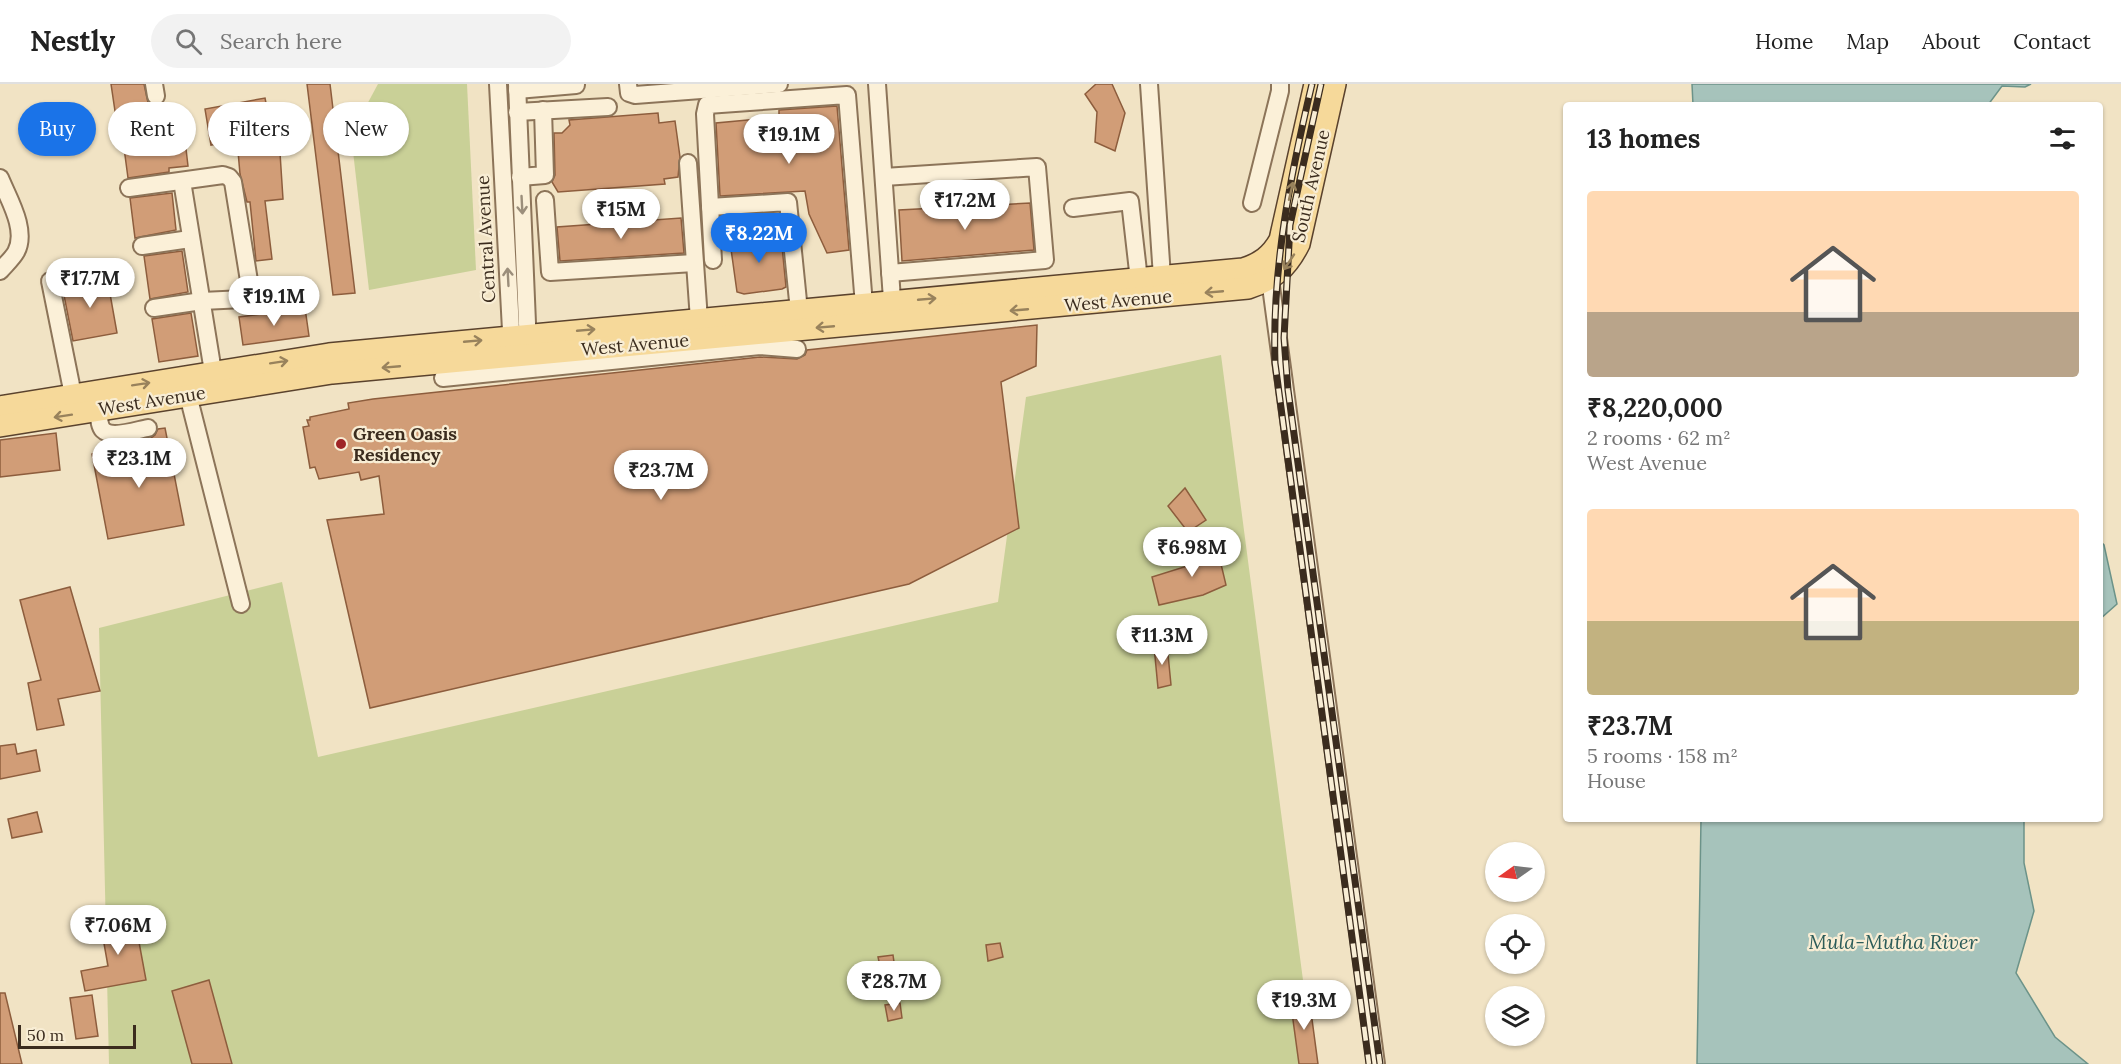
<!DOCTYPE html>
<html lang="en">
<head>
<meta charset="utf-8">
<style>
	body { margin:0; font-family:Lora,serif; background:#f2f2f2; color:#222; height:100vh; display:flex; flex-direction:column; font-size:22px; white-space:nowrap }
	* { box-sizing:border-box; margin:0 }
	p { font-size:20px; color:#767676 }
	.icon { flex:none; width:33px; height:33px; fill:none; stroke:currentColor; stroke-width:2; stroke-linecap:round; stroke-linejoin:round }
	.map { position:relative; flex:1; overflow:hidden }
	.details { position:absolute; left:1563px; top:18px; width:540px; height:720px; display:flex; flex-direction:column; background:#fff; border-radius:6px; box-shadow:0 2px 4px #0004 }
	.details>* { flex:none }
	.top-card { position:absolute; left:18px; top:18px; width:570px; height:54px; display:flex; gap:12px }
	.needle { width:39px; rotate:256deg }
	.tools { position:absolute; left:1485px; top:758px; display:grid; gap:12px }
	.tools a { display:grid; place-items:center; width:60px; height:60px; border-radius:50%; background:#fff; box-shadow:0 2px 4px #0004; font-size:30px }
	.scale { position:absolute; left:18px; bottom:15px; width:118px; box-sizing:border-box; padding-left:6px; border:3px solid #3b2c1e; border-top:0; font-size:16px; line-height:21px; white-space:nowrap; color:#3b2c1e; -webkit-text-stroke:4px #f8edd4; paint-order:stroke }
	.price { position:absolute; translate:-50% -51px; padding:0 14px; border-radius:21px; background:#fff; color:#222; font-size:20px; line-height:39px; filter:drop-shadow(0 2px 3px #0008) }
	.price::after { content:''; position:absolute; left:50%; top:36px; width:18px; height:14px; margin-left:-9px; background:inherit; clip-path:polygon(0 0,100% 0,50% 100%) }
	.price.selected { background:#1a73e8; color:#fff }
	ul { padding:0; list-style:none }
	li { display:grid; align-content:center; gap:12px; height:318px; padding:0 24px }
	li span { display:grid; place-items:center; height:186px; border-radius:6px; color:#555 }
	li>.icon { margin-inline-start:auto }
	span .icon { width:108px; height:108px; fill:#fffc; stroke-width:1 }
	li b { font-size:26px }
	h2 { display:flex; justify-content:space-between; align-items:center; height:72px; padding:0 24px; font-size:26px }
	.chip { padding:0 21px; border-radius:27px; background:#fff; box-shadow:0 2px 4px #0004; font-size:21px; line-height:54px }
	.chip.selected { background:#1a73e8; color:#fff }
	header { display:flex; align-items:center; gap:36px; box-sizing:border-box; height:84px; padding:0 30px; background:#fff; border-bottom:2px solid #e0e0e0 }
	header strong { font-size:28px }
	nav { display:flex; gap:33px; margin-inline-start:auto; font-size:21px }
	.search { width:420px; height:54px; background:#f2f2f2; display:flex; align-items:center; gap:15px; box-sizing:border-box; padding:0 21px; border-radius:33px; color:#767676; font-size:22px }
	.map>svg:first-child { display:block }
</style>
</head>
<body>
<header>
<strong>Nestly</strong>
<div class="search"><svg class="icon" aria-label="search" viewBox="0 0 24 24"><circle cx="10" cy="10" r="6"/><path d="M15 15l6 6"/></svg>Search here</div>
<nav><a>Home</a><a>Map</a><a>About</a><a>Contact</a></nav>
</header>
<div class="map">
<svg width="2121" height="980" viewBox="0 0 2121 980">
	<rect width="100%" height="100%" fill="#f1e3c4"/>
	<!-- green -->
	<g fill="#c9d097">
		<polygon points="378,0 467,0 476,186 369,206 351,50"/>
		<polygon points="1221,271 1314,980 109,980 99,544 282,498 318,673 998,518 1026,313"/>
	</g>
	<!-- water -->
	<g fill="#a6c3bb" stroke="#6c9389" stroke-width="1.5">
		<polygon points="1692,0 2031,0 2025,3 2002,2 1988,21 1693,21"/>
		<polygon points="2100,457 2104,461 2117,520 2100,535"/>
		<polygon points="1701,735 2024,735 2024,779 2034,827 2016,889 2055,953 2088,980 1697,980"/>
	</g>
	<!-- building -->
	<g fill="#d19d77" stroke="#8d5d3d" stroke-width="1.5">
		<polygon points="111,0 144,0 153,42 183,39 188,82 169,84 169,88 128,94 119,26 115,27"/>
		<polygon points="307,0 330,0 355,209 333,211"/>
		<polygon points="1096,0 1112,0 1125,29 1115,67 1095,58 1097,28 1085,10"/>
		<polygon points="265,14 276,70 280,69 283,115 265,117 272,175 256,177 250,118 247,118 240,90 237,56 211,61 205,25"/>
		<polygon points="837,22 849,166 827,169 809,130 805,107 720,112 716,39 779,33 779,26"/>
		<polygon points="658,29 659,39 675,37 680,73 678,93 664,95 665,100 558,108 552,98 555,91 554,49 562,49 570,41 569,36"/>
		<polygon points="172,109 176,146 135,154 130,114"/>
		<polygon points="1030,119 1034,166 902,177 899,126"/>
		<polygon points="681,134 684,169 560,177 557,143"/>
		<polygon points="777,151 781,152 786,203 782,205 744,210 737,208 731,165 732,158 739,155"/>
		<polygon points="182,167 188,208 150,215 144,172"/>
		<polygon points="107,193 117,249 73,257 62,201"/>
		<polygon points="305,224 309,252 243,261 239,233"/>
		<polygon points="191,229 198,272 159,278 152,235"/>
		<polygon points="1037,241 1036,282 1001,298 1019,444 909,500 370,624 327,436 384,430 379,392 361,396 359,388 319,395 315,383 310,384 303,343 309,342 307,336 310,336 310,333 349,325 348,319 373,315 760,273 797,275 805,271 807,266"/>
		<polygon points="165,344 184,441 108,455 92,370 113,366 115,377 141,372 138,357 151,354 155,351 158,345"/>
		<polygon points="56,349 60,386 0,393 0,356"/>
		<polygon points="1185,404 1206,436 1188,448 1168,422"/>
		<polygon points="1216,459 1226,501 1203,511 1159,521 1152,493 1197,479 1195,468"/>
		<polygon points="70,503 100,607 58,615 64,641 37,646 28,599 41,596 20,516"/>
		<polygon points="1167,560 1171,601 1158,604 1154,562"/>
		<polygon points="15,660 17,670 36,666 40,687 0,695 0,662"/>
		<polygon points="37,728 42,748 12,754 8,735"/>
		<polygon points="134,831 146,896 85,907 81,887 108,882 100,837"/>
		<polygon points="1000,859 1003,873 988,877 986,861"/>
		<polygon points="893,871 895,885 881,887 878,873"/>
		<polygon points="209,896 232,980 192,980 172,907"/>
		<polygon points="0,909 5,909 22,980 0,980"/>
		<polygon points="92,911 98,952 76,955 70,914"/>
		<polygon points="1309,913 1318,980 1299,980 1290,914"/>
		<polygon points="900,919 902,934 888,937 885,921"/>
	</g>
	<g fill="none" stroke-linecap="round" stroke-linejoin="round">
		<defs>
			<g id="minor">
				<polyline points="154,0 156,12"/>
				<polyline points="498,0 512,265"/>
				<polyline points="517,0 528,263"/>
				<polyline points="628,0 629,9 635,11 779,0"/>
				<polyline points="877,0 893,230"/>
				<polyline points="1149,0 1162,193"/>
				<polyline points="517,6 576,1"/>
				<polyline points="517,28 608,23"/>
				<polyline points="688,79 699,236"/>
				<polyline points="520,93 545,91 543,26"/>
				<polyline points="884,93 1037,83 1045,176 890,189"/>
				<path d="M0 94C8 114 28 146 16 168 12 175 5 181 0 187"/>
				<polyline points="182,97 215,300"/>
				<polyline points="129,104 223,91 229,93 233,98 250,203 244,215 202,217 154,224"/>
				<polyline points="545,116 550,188 694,179"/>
				<polyline points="1252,119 1280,7 1280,0"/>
				<polyline points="710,123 788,118 799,227"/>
				<polyline points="1073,124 1130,117 1139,196"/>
				<polyline points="142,162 190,155"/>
				<polyline points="713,176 705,30 707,21 847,11 864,221"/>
				<polyline points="1270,195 1376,980"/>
				<polyline points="50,197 73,311"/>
				<polyline points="443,294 760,262 797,265"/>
				<polyline points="188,311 241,520"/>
				<path d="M98 326C99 332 99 342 103 346 112 355 137 346 148 344"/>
			</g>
			<g id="major">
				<path d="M0 323 329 270 1243 185C1260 180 1271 172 1280 156L1315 0"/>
				<path d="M0 342 332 289 1248 204C1273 196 1287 184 1299 160L1335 0"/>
			</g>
		</defs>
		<!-- minor casing -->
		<use href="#minor" stroke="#8c7459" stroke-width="20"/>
		<!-- major casing -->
		<use href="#major" stroke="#5a422d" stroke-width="24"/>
		<!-- minor -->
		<use href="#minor" stroke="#fbf0d8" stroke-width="16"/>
		<!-- major -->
		<use href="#major" stroke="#f6d99a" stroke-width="21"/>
		<defs>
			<g id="rail">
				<path d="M1312 0C1290 93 1272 184 1275 279L1369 980"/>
				<polyline points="1321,0 1290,141 1284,254 1288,306 1380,980"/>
			</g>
		</defs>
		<!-- rail casing -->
		<use href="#rail" stroke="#3b2c1e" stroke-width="7"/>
		<!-- rail -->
		<use href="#rail" stroke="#f8edd4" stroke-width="4.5" stroke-dasharray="14" stroke-linecap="butt"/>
	</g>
	<!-- one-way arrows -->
	<defs><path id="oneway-shaft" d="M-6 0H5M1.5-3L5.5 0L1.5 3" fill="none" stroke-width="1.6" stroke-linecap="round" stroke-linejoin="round" transform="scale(1.5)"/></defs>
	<g stroke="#98825c">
		<use href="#oneway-shaft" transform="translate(1291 107) rotate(-77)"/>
		<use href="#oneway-shaft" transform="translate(1289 178) rotate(124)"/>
		<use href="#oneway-shaft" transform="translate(1214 208) rotate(175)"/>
		<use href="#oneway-shaft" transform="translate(927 215) rotate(-5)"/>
		<use href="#oneway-shaft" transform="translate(1019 226) rotate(175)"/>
		<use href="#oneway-shaft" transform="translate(825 243) rotate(175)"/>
		<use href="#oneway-shaft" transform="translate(586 246) rotate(-5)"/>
		<use href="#oneway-shaft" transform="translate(473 257) rotate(-5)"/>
		<use href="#oneway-shaft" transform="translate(279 278) rotate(-9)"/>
		<use href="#oneway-shaft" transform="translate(391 283) rotate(175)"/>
		<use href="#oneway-shaft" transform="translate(141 300) rotate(-9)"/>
		<use href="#oneway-shaft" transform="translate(63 332) rotate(171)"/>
	</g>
	<g stroke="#9b8e7b">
		<use href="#oneway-shaft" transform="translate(522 121) rotate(87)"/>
		<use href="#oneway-shaft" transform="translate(508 193) rotate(-93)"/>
	</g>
	<!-- markers -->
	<circle fill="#9f2526" stroke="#f8edd4" stroke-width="2" cx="341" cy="360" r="6"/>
	<g text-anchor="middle" stroke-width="4.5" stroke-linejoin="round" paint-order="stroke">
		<!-- street labels -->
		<g font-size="18" fill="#3b2c1e" stroke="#f8edd4">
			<text transform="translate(1311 102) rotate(-77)" y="6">South Avenue</text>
			<text transform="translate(486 155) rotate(-93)" y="6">Central Avenue</text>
			<text transform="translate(1118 217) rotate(-5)" y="6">West Avenue</text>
			<text transform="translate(635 261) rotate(-5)" y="6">West Avenue</text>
			<text transform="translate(152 317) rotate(-9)" y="6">West Avenue</text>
		</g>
		<!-- poi labels -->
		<g font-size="18" font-weight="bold" fill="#3b2c1e" stroke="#f8edd4" text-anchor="start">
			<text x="353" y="356">Green Oasis<tspan x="353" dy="21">Residency</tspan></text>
		</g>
		<!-- water labels -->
		<g font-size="20" font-style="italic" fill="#2c5c59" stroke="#f8edd4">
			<text x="1893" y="865">Mula-Mutha River</text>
		</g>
	</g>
</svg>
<div class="tools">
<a><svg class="needle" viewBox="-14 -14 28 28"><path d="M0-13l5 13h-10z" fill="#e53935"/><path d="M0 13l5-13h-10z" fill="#767676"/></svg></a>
<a><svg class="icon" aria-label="locate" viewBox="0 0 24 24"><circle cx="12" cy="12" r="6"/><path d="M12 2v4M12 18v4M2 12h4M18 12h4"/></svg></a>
<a><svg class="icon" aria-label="layers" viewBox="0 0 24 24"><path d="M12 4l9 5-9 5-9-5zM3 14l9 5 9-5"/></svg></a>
</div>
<div class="scale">50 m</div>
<b class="price" style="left:789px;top:81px">₹19.1M</b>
<b class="price" style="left:965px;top:147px">₹17.2M</b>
<b class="price" style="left:621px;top:156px">₹15M</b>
<b class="price selected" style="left:759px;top:180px">₹8.22M</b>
<b class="price" style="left:90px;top:225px">₹17.7M</b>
<b class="price" style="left:274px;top:243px">₹19.1M</b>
<b class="price" style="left:139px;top:405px">₹23.1M</b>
<b class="price" style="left:661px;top:417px">₹23.7M</b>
<b class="price" style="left:1192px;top:494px">₹6.98M</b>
<b class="price" style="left:1162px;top:582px">₹11.3M</b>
<b class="price" style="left:118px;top:872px">₹7.06M</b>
<b class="price" style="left:894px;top:928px">₹28.7M</b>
<b class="price" style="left:1304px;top:947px">₹19.3M</b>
<div class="top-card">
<a class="chip selected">Buy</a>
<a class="chip">Rent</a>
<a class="chip">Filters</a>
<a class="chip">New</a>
</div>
<section class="details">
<h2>13 homes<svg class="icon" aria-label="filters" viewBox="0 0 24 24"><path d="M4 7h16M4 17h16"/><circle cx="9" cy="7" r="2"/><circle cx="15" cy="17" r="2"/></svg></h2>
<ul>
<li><span style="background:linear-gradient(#ffd9b3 65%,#b9a48a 0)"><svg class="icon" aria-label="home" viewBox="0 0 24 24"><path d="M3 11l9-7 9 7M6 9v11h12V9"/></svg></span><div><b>₹8,220,000</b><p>2 rooms · 62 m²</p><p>West Avenue</p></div></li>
<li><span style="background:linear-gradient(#ffd9b3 60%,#c2b280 0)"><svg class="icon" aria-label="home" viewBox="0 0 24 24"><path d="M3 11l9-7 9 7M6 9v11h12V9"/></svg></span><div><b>₹23.7M</b><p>5 rooms · 158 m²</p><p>House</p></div></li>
</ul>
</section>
</div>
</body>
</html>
